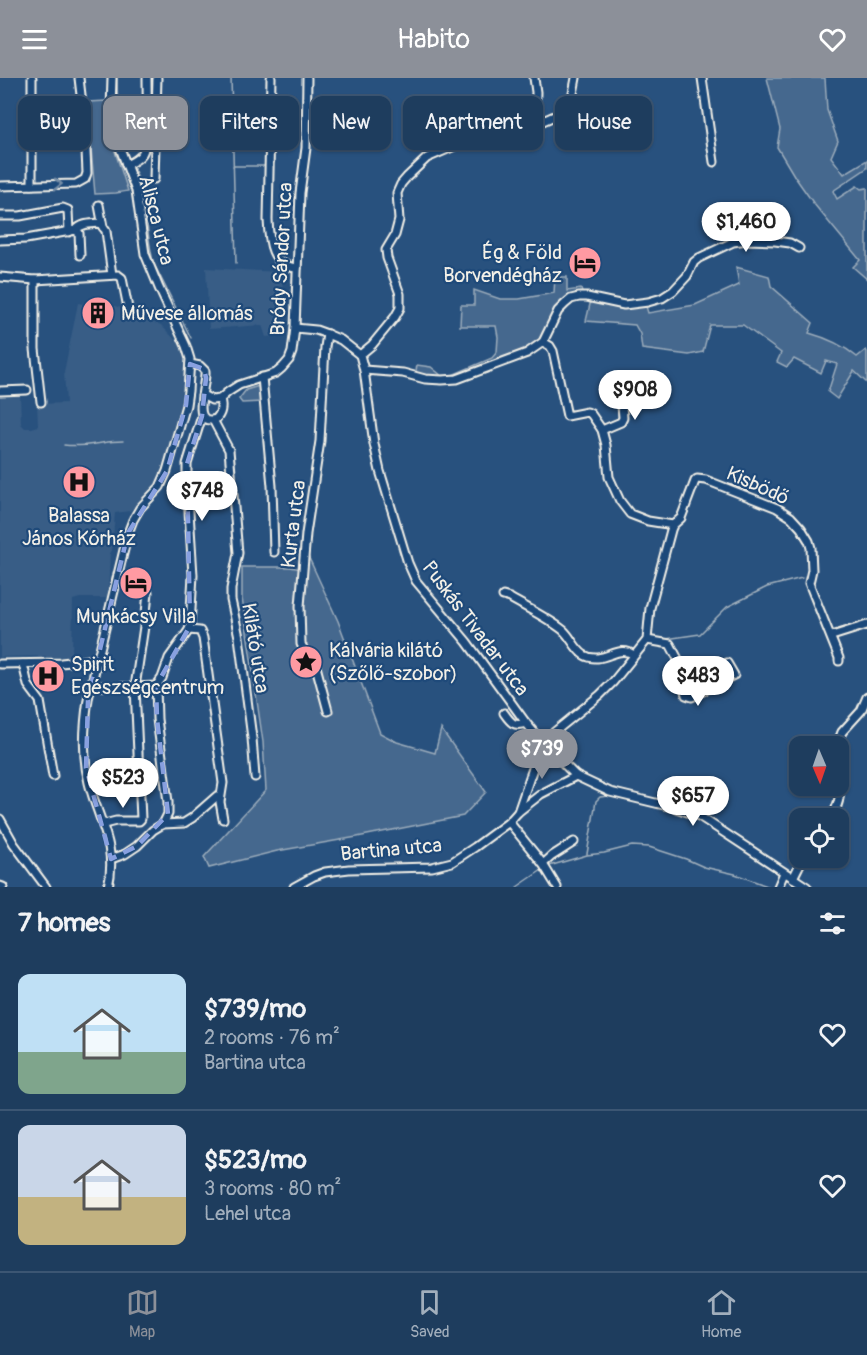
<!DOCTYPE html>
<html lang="en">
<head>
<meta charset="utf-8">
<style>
	body { margin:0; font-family:Pangolin,sans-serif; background:#2b4867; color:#f1f3f6; height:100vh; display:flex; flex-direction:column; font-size:22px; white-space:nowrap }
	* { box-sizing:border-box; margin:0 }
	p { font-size:20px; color:#a1aebc }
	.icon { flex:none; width:33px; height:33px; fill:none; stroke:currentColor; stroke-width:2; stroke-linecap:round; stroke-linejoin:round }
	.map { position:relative; height:809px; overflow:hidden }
	.drawer { display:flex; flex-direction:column; background:#1e3d5e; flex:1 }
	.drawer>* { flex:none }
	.guide { position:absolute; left:18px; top:18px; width:831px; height:54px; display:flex; gap:12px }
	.needle { width:39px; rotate:178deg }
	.controls { position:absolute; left:789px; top:658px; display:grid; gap:12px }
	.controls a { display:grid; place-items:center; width:60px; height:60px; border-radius:12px; background:#1e3d5e; box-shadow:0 2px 4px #0004,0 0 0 2px #3c5673; font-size:30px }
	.price { position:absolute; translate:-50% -51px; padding:0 14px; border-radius:21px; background:#fff; color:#222; font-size:20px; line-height:39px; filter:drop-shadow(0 2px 3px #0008) }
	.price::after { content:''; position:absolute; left:50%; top:36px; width:18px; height:14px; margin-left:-9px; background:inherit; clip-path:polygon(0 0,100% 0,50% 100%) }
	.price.current { background:#8c9099; color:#fff }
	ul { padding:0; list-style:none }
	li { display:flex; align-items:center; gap:18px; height:150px; padding:0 18px }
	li+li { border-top:2px solid #3c5673 }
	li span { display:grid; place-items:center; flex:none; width:168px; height:120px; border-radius:12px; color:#555 }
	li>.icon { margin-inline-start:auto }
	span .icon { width:72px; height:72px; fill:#fffc; stroke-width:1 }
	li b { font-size:26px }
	h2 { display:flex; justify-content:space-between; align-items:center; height:72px; padding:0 18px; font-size:26px }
	.pill { padding:0 21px; border-radius:12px; background:#1e3d5e; box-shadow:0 2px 4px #0004,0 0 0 2px #3c5673; font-size:21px; line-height:54px }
	.pill.current { background:#8c9099; color:#fff }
	header { display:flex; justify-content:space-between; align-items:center; height:78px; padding:0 18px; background:#8c9099; color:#fff; font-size:27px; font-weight:600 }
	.tab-bar { display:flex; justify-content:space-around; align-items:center; height:84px; border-top:2px solid #3c5673; background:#1e3d5e; font-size:16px; color:#a1aebc }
	.tab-bar a { display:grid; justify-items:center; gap:3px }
	.tab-bar .current { color:#8c9099 }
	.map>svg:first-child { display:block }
</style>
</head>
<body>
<header><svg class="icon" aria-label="menu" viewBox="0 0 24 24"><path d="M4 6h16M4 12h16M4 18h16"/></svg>Habito<svg class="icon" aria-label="heart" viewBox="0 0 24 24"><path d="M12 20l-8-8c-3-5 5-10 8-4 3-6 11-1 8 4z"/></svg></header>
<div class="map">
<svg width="867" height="809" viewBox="0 0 867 809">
	<rect width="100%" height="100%" fill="#28517e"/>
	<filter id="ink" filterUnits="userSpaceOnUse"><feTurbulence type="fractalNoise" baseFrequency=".0167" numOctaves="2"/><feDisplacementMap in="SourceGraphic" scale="12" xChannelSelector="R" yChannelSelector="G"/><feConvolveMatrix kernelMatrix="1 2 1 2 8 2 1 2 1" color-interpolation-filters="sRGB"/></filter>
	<g filter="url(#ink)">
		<!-- built -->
		<g fill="#375d86">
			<polygon points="206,190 281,194 288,257 266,259 262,247 209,251"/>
			<polygon points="84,224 115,228 124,231 122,233 141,241 161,247 185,272 184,319 161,398 153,410 130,433 115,435 112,473 110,474 108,520 80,520 73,522 72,579 46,580 46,578 0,579 0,315 20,314 21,346 25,350 32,350 38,348 37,326 66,325 64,294 78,225 83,226"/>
		</g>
		<!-- green -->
		<g fill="#45688e" stroke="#9cacbb" stroke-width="1.5">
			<polygon points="767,0 825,0 827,32 838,63 831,79 844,96 867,82 867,90 833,113 837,121 857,108 861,111 867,110 867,201 853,189 860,182 814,126 795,99 777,69 780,51"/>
			<polygon points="107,23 107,49 128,113 116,115 95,116 87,24"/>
			<path d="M736 189 769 198 771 208 813 245 809 255C827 260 843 267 857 279L866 272 867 274V305L854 293 837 321 828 314 837 286 826 283 821 295 794 281 787 289 777 284 781 275 743 247H710L703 274 689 277 642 271 640 256 635 247 586 243 591 222C613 229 623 232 646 228L648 235 695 227 739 207Z"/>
			<polygon points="555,199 567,199 567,213 581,211 583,218 565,226 543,264 527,275 457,301 415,298 417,287 431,289 442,298 450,298 492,280 497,274 498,259 496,248 460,248 461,227 474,227 474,212 500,221 519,221 554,215"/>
			<polygon points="259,308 261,324 242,325 239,321 246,312"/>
			<polygon points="309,480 338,543 380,655 397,664 435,675 441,651 486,714 463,738 357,759 277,773 209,790 204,779 266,712 263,664 242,520 242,489 290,489 307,492"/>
		</g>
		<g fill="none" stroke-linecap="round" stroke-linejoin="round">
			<!-- stream -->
			<g stroke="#a4b2be" stroke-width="1.5">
				<polyline points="117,0 118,43 127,75"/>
				<polyline points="231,0 236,185"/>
				<polyline points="233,88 264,88"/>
				<polyline points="134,90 142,113 150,168 153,184 191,260"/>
				<path d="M64 367C86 370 102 363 123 363"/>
				<polyline points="666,561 700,556 727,529 767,509 802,500"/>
				<polyline points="587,776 596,723 600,719 609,718"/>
				<polyline points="549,788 587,777 604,775 632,768 649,769 686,781 704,789 735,796 770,809"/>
				<polyline points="517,809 542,792"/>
			</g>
			<defs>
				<g id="minor">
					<polyline points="32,0 32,107"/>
					<path d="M271 0 268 142C269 164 271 188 297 190"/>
					<polyline points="534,0 536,14 535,45"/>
					<polyline points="702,0 714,84"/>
					<path d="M126 87C132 84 138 82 142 76 149 66 147 15 147 0"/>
					<polyline points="154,101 157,0"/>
					<polyline points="0,108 76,106 85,101 87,95 85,51 79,0"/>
					<polyline points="99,127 103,149"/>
					<polyline points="0,138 20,138 63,130 68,132 69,154"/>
					<path d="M76 152C82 145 90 146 100 145L106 153 112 197"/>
					<polyline points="0,162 26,161 76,152 79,155 80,177"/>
					<polyline points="0,199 35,202 118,197 122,200 128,230"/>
					<polyline points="35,202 35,271 41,324"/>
					<polyline points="295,250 316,252 327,256 341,262 360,277 364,292 374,366 380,393 408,485 416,503 467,564 526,645 542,664 576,698 610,714 676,730 699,738 807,809"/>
					<polyline points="327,256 325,269 320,363 306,456 300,528 301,566 305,574 314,581 328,633"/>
					<polyline points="543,264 550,268 553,273 567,338 587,334 591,336 602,352 606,367 609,399 620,423 630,436 648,443 673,447"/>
					<polyline points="360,277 372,267 395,239 400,230 400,216 387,180 386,172 395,157 399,142 397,115 401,106 407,99 427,80 457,67 476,62 491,61 520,49 543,43 570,31 576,0"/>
					<path d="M190 286 200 288 205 293C207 306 189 349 216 341 222 335 222 328 220 321L212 322 202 317"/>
					<polyline points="364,292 403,295 425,301 442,302 457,301 527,275 543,264 558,233 565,226 571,221 579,219 587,219 624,227 648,224 662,220 673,213 687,198 694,184 699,180 733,164 747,162 775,163 790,165 799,170"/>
					<polyline points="262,299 272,408 274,474"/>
					<polyline points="0,313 27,312"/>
					<polyline points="220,321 228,314 239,307 276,295 282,290 289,282 292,274 295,250 300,115 306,70 307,0"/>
					<polyline points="213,342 229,372 238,475 231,511 231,522 239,559 252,660 255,699"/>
					<polyline points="602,352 621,344 623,340 621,314 636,310 654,313"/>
					<path d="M503 518 510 520C527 530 548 540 563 552 571 559 575 571 584 577 603 588 618 565 634 577"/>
					<polyline points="189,552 200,553 203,560 223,705 220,724 223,741"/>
					<polyline points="832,558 867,547"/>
					<polyline points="647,562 670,566 679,583 686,617 692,619 734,597 727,585"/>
					<polyline points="0,586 61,585 98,581"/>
					<polyline points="23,586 28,607 40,623 53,698"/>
					<polyline points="91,608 135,609 146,535 148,514"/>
					<path d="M504 635C511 645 514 649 526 645"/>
					<polyline points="836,669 842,654 861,633 867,619"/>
					<polyline points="518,734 542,664 600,617 613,604 647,562 650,530 671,452 673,447 681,440 695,403 697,401 706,402 777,430 791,439 801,450 809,463 811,470 812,492 809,505 839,580 839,583"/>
					<polyline points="0,741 14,766 46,809"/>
					<path d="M829 741C837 731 842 720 838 707"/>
					<polyline points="509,744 543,786 557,809"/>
					<polyline points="104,746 116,743 139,743 141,741 135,609 156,608"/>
					<polyline points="163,746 168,736 168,724 157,641 156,608 162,600 169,580 189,552 190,548 193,497 187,402 187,386 202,338"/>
					<polyline points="111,781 125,776 137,768 153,752 163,746 184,745 192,740 217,718"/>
					<polyline points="543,786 552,778 574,764"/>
					<polyline points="793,800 803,780"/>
					<polyline points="0,808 3,809"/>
					<path d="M108 809C118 768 98 742 89 705 82 677 84 649 88 621L128 455 133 442 140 430 160 409 167 393 186 327 188 313 190 281 186 268 159 210 145 176 136 113 117 62 111 31 112 0"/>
					<polyline points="294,809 314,798 325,794 349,791 432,789 452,784 475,769 509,744 518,734 541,716 576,698"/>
					<polyline points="778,809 784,795"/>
				</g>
			</defs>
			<!-- minor casing -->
			<use href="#minor" stroke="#f4f1e8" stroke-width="11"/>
			<!-- minor -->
			<use href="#minor" stroke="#1f4a7a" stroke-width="7"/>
		</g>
		<!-- one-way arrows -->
		<defs><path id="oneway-chevron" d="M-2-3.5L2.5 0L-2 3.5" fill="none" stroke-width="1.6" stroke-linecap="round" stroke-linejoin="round" transform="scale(1.5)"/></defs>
		<use stroke="#748da6" href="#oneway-chevron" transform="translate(58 106) rotate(-1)"/>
	</g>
	<!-- marked area -->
	<path fill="none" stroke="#88a0e0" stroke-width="4.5" stroke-dasharray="12 8" stroke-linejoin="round" d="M190 286 204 291 206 300 202 338 187 386 190 548 156 608 157 641 168 736 137 768 111 781 86 690 88 621 128 455 167 393 186 327Z"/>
	<!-- icons -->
	<defs>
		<symbol id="hotel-disc" viewBox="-11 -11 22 22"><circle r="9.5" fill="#ff9aa2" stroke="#1f4a7a"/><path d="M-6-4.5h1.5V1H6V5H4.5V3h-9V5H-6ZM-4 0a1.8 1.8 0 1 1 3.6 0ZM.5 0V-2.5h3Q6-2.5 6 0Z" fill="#111"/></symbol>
		<symbol id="building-disc" viewBox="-11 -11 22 22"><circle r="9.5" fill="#ff9aa2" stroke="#1f4a7a"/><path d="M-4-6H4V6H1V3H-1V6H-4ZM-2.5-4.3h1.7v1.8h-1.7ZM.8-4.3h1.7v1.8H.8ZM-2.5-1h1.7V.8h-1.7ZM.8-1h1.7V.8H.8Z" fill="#111"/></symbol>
		<symbol id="hospital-disc" viewBox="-11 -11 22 22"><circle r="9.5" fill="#ff9aa2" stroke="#1f4a7a"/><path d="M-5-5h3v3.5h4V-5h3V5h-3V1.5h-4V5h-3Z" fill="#111"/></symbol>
		<symbol id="sight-disc" viewBox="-11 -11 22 22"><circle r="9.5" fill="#ff9aa2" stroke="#1f4a7a"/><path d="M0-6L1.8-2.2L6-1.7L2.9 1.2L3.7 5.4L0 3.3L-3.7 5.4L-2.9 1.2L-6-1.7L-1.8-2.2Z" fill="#111"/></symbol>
	</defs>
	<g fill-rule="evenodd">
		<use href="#hotel-disc" x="566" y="166" width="38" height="38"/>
		<use href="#building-disc" x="79" y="216" width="38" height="38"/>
		<use href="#hospital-disc" x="60" y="385" width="38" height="38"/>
		<use href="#hotel-disc" x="117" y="486" width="38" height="38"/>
		<use href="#sight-disc" x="287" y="565" width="38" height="38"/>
		<use href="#hospital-disc" x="29" y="579" width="38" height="38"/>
	</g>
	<g text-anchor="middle" stroke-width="4.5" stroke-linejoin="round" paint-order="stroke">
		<!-- street labels -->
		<g font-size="20" fill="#f4f1e8" stroke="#1f4a7a">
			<text transform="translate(157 142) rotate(76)" y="7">Alisca utca</text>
			<text transform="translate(281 181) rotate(-87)" y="7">Bródy Sándor utca</text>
			<text transform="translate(758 407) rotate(24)" y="7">Kisbödő</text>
			<text transform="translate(293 446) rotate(-83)" y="7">Kurta utca</text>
			<text transform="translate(476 550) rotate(53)" y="7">Puskás Tivadar utca</text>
			<text transform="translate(256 570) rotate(81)" y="7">Kilátó utca</text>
			<text transform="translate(391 771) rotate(-5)" y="7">Bartina utca</text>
		</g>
		<!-- poi labels -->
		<g font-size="20" fill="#f4f1e8" stroke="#1f4a7a" text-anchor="start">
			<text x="562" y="181" text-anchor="end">Ég &amp; Föld<tspan x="562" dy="23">Borvendégház</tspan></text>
			<text x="121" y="242">Művese állomás</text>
			<text x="79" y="444" text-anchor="middle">Balassa<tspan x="79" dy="23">János Kórház</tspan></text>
			<text x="136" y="545" text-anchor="middle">Munkácsy Villa</text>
			<text x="329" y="579">Kálvária kilátó<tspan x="329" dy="23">(Szőlő-szobor)</tspan></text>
			<text x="71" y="593">Spirit<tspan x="71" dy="23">Egészségcentrum</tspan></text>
		</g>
	</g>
</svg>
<div class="controls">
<a><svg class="needle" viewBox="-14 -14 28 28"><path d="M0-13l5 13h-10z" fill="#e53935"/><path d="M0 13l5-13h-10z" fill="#a1aebc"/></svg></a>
<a><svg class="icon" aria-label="locate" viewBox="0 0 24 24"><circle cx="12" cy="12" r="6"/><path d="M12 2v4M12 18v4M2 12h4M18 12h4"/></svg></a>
</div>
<b class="price" style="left:746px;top:175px">$1,460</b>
<b class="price" style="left:635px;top:343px">$908</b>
<b class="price" style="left:202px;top:444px">$748</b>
<b class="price" style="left:698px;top:629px">$483</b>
<b class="price current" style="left:542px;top:702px">$739</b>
<b class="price" style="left:123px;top:731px">$523</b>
<b class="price" style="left:693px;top:749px">$657</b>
<div class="guide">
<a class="pill">Buy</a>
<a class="pill current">Rent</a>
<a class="pill">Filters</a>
<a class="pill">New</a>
<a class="pill">Apartment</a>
<a class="pill">House</a>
</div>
</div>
<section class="drawer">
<h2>7 homes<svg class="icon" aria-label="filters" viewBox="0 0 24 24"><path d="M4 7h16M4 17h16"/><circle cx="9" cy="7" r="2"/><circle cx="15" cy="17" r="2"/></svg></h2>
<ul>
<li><span style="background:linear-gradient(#bfe0f5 65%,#7fa58c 0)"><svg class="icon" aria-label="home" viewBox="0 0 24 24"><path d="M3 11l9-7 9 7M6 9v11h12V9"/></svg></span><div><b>$739/mo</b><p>2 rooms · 76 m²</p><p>Bartina utca</p></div><svg class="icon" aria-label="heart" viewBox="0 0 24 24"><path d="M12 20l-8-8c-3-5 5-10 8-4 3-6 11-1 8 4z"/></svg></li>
<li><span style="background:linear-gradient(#c9d6e8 60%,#c2b280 0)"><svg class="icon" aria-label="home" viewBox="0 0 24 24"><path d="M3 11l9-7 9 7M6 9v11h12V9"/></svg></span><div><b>$523/mo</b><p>3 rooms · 80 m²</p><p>Lehel utca</p></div><svg class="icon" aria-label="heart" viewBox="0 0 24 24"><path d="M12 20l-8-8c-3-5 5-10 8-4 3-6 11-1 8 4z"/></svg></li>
</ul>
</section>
<nav class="tab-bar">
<a class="current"><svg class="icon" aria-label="map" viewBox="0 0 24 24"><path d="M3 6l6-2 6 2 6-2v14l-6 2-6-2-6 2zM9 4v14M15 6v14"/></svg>Map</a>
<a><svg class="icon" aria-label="saved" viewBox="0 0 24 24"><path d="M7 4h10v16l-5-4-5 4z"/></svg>Saved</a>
<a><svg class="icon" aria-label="home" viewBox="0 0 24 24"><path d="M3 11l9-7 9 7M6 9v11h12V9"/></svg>Home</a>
</nav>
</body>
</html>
